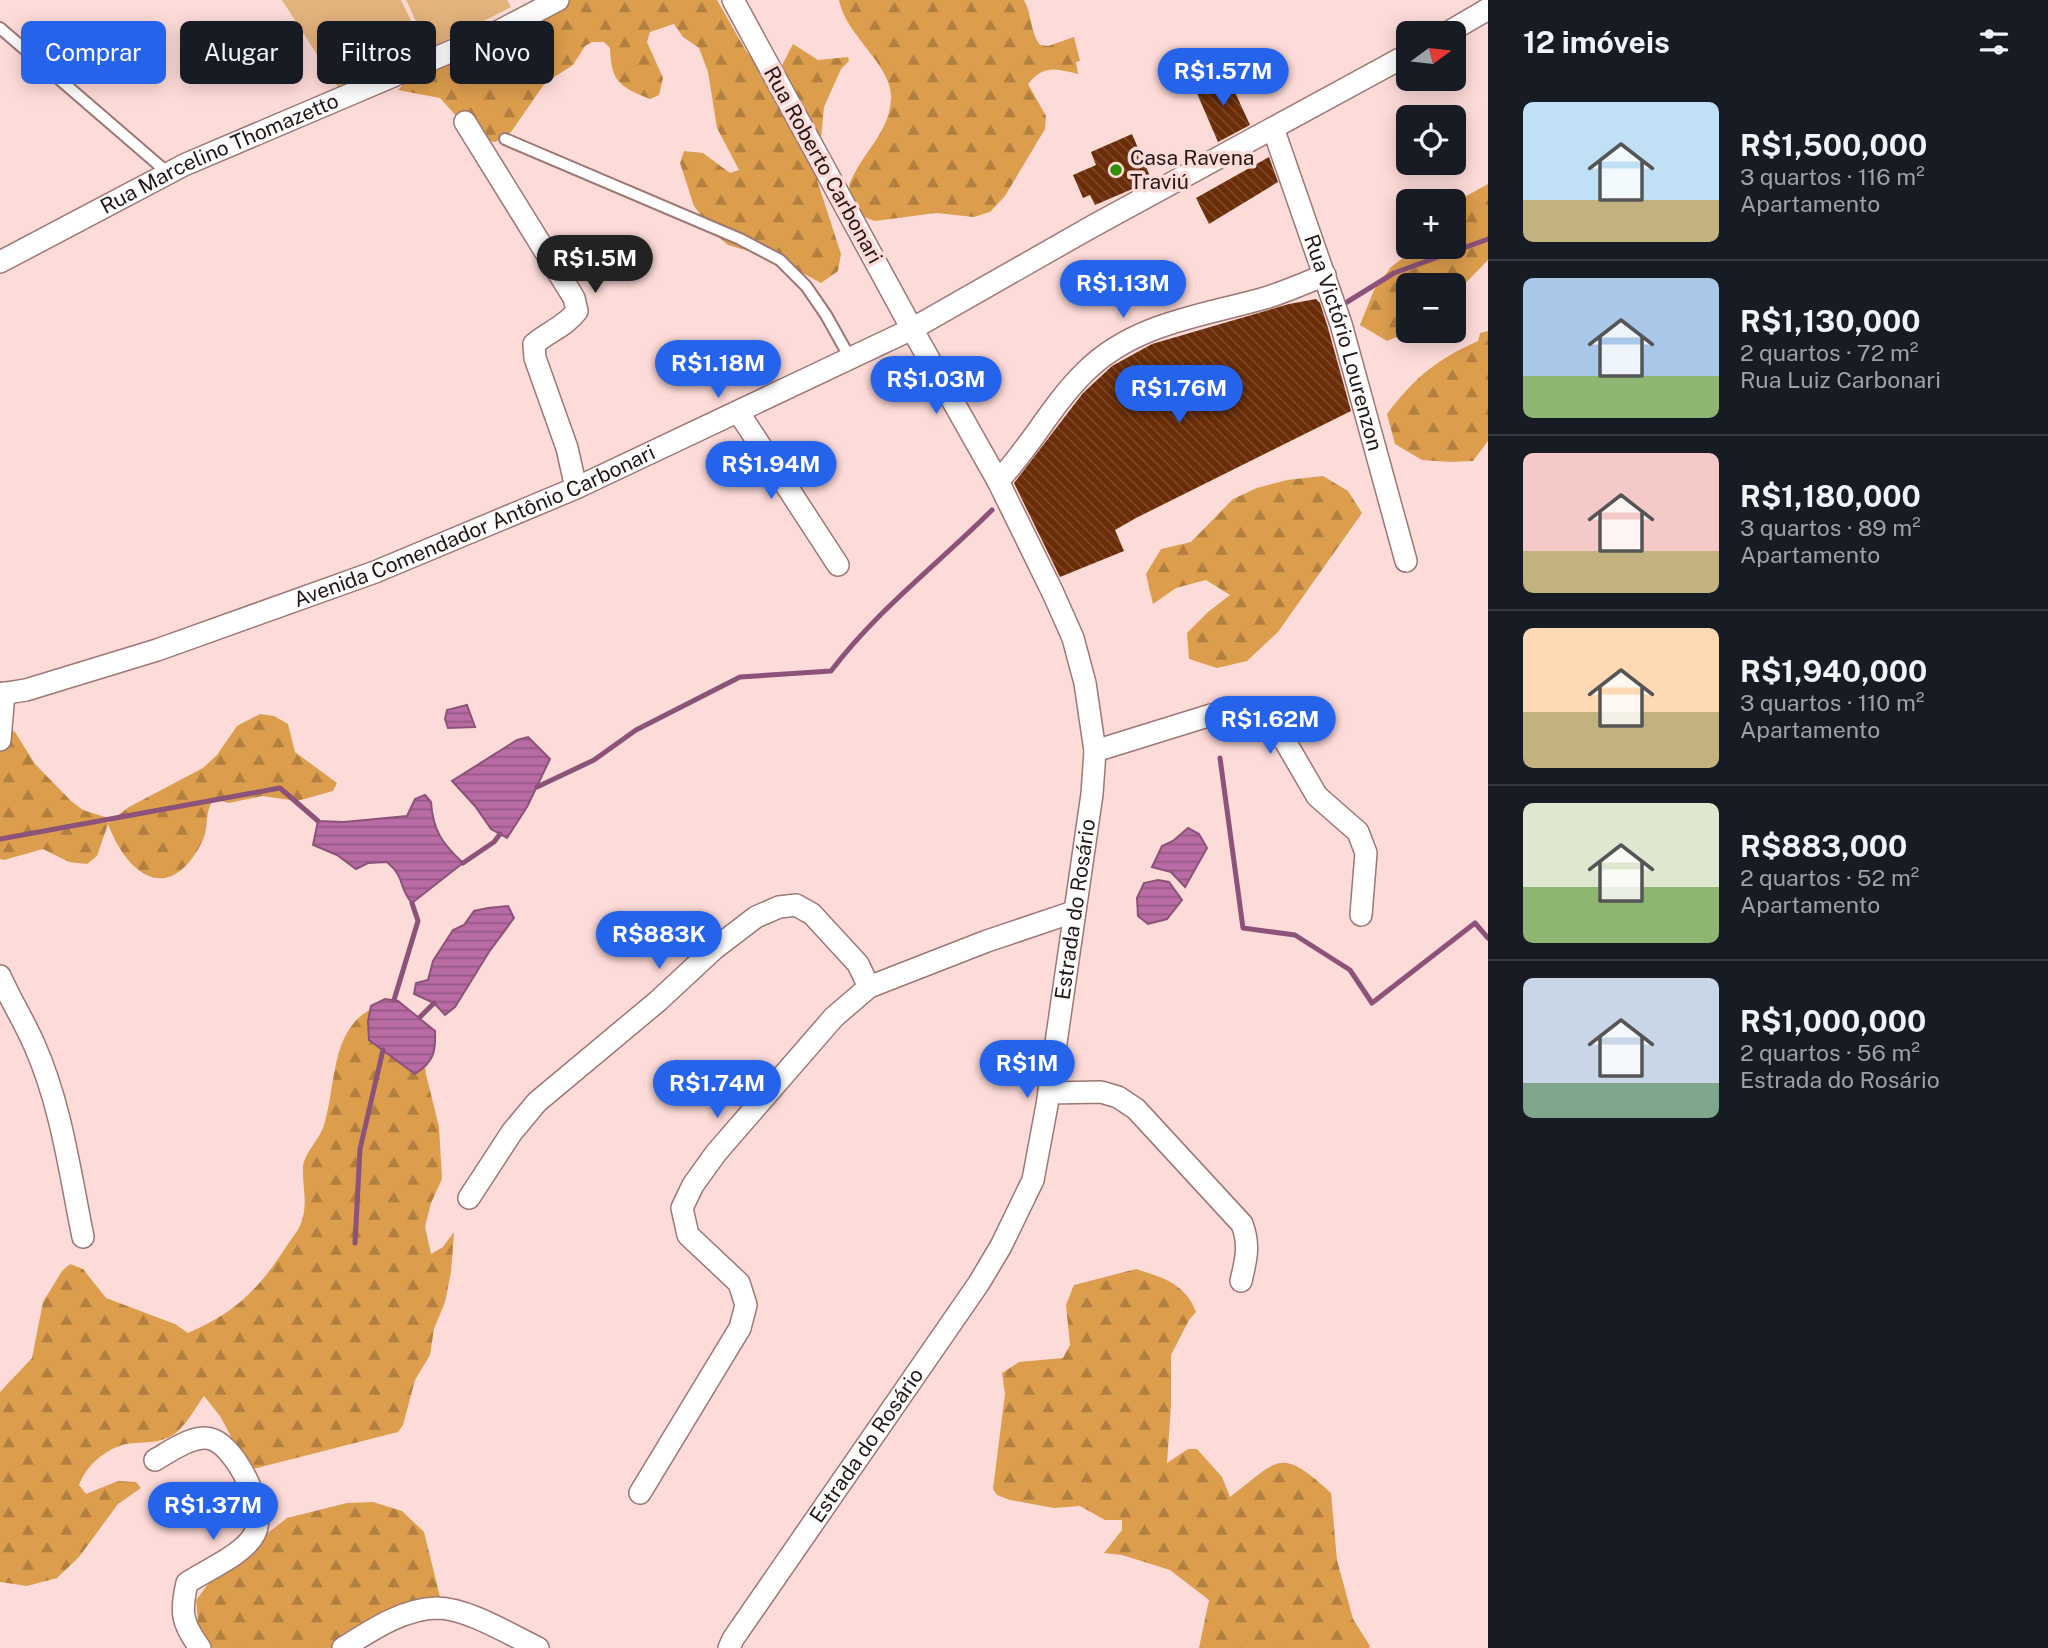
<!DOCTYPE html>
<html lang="pt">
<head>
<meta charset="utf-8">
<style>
	body { margin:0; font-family:"Public Sans",sans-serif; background:#20242c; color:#f1f3f6; height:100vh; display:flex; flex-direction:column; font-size:26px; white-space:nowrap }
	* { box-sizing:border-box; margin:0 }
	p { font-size:23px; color:#9ea1a6 }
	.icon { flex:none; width:38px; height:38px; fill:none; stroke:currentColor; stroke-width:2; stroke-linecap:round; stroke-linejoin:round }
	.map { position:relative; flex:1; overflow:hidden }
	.sheet { display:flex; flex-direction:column; background:#171b24; width:560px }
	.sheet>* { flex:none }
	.guide { position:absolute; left:21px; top:21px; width:665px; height:63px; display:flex; gap:14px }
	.needle { width:46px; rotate:75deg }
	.controls { position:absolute; left:1396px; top:21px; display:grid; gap:14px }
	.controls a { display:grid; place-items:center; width:70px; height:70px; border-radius:10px; background:#171b24; box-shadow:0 4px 18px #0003; font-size:35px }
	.price { position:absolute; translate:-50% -60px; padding:0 16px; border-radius:24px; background:#2563eb; color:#fff; font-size:23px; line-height:46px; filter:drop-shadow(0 2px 4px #0008) }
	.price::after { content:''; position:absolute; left:50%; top:42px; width:21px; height:16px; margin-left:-10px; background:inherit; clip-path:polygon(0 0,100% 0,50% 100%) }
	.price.active { background:#222; color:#fff }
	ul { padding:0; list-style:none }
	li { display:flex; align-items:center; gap:21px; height:175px; padding:0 35px }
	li+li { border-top:2px solid #363941 }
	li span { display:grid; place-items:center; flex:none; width:196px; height:140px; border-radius:10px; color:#555 }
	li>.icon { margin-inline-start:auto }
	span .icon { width:84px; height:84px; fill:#fffc; stroke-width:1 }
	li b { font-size:30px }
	h2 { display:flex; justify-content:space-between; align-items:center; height:84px; padding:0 35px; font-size:30px }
	.chip { padding:0 24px; border-radius:10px; background:#171b24; box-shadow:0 4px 18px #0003; font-size:24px; line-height:63px }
	.chip.active { background:#2563eb; color:#fff }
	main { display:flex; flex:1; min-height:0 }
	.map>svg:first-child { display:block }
</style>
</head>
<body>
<main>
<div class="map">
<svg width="1488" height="1648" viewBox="0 0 1488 1648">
	<defs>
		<pattern id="forest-firs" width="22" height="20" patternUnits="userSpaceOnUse" patternTransform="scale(1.75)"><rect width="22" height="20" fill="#dc9d4d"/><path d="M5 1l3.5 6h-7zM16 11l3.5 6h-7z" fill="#b27f3f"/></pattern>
		<pattern id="water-rules" width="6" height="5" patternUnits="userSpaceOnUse" patternTransform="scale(1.75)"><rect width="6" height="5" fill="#b96ca4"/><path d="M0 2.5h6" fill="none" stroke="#965884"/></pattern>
		<pattern id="building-back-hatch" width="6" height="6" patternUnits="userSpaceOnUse" patternTransform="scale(1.75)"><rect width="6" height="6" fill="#6a2d07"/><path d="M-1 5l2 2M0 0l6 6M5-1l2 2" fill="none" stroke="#7b492b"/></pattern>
	</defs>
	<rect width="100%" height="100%" fill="#fddbd8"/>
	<!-- forest -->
	<g fill="url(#forest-firs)">
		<path d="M541 0H717L746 51 769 75 778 73 793 44 818 60 848 57 849 61 841 69 824 107 817 180 841 254 838 271 821 283 777 259 728 245 716 235 694 206 680 163 684 151 703 153 730 173 739 170 717 128 708 72 699 48 683 37 674 24 650 32 647 42 663 78 659 95 650 99C620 87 611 82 610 48L604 42H592L585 46 573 65 545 83 511 132 495 142 477 139 440 98 398 90 424 63Z"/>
		<path d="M839 0H1024C1032 14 1030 32 1040 45L1048 46 1074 37 1080 61 1076 62 1078 74C1057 69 1044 64 1028 84L1046 116 1045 129 1005 196 990 212 974 217 936 213 875 221 864 217 850 204C850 198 848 189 850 183 862 153 889 133 891 100 894 66 846 37 839 0Z"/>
		<polygon points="1488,184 1488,260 1454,295 1454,285 1409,285 1409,331 1411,331 1387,341 1360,325 1374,290 1391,267 1418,247 1454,247 1454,207 1461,199"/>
		<path d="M1488 331V441L1473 461 1450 462 1422 460 1395 444 1387 414C1415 377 1436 360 1478 341L1480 333Z"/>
		<polygon points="1323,476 1348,491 1362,513 1278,632 1247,661 1217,668 1189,659 1187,633 1208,612 1230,595 1206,580 1176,588 1153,604 1146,574 1161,549 1191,542 1233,499 1257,488 1287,480"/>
		<path d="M260 714 274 716 288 724 295 752 337 783 333 791 297 801 262 796 229 803 214 799C204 811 209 827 203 840 171 905 129 879 108 824L97 856 87 864 69 862 43 849 4 860 0 859V722L15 732 35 764 71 801 83 810 105 817 108 823 129 807 203 768 217 755 237 726Z"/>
		<path d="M383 1004 422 1046 426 1074 439 1127 442 1179 431 1203 425 1227 431 1254 443 1247 454 1232 451 1272 445 1302 434 1329 430 1355 415 1380 403 1425 398 1432 249 1470 220 1416 204 1396C196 1407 188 1422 178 1431 162 1445 145 1441 126 1444 105 1449 86 1466 79 1485L86 1494 118 1481 136 1482 141 1488 118 1504 79 1557 57 1578 27 1586 0 1582V1392L32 1358 43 1302 62 1271 70 1264 83 1269 106 1298 175 1324 188 1333C235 1313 258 1290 286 1247 291 1239 300 1229 302 1220 308 1202 302 1186 303 1167 304 1153 320 1139 324 1125 338 1079 329 1022 383 1004Z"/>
		<path d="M1136 1269C1162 1277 1186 1284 1196 1312L1189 1320 1171 1355V1405L1167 1463 1188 1449H1197L1222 1477 1230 1497C1280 1459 1279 1446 1331 1493L1337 1560 1353 1619 1370 1646 1369 1648H1199L1209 1600 1170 1570 1122 1555 1104 1553 1122 1530V1520H1105L1080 1506 1054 1508 1010 1500 997 1495 993 1489 1005 1394 1002 1373 1019 1362 1063 1358 1070 1345 1066 1305 1074 1285Z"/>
		<polygon points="373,1502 402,1511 424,1532 440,1597 437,1612 357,1648 211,1648 199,1632 196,1600 216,1574 287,1518 347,1503"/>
	</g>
	<!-- park -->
	<g fill="#e3b37c">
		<polygon points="282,0 401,0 427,54 341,92"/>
		<polygon points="406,0 507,0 511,7 429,49"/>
	</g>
	<!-- water -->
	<g fill="url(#water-rules)" stroke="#8c5279" stroke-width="2">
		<polygon points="467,705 475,727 448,728 445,719 447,710"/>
		<polygon points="528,737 550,759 527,807 507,838 491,829 475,806 452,781 517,740"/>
		<path d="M425 795 431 802C433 831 442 843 463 863L412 903C398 887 406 878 387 862L368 863 356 869 337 855 313 845 318 821 344 822 407 816 415 799Z"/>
		<polygon points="1188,828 1199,834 1207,848 1185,887 1171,872 1152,867 1162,846 1173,841"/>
		<polygon points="1158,880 1169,882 1182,900 1167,919 1148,924 1138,916 1137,898 1144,883"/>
		<polygon points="508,906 514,918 489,952 455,1007 445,1015 434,1003 414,994 416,983 428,980 433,961 453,930 464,925 474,911 488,908"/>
		<path d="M385 999 398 1001 435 1031C436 1053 433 1062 415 1074L369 1040 368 1021 371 1006Z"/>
	</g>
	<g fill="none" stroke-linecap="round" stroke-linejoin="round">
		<!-- stream -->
		<g stroke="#8c5279" stroke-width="5">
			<polyline points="1339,307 1394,273 1488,239"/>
			<polyline points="1220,758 1243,928 1295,935 1350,970 1372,1003 1475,923 1488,938"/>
			<path d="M537 787 594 760 636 730 740 677 831 671C877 610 938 564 992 510"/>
			<polyline points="0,839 280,788 318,821"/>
			<polyline points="463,863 494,842 500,834"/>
			<polyline points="394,1000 418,921 412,903"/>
			<polyline points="420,1017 434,1003"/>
			<polyline points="355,1243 360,1149 383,1050"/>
		</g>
	</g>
	<!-- building -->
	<g fill="url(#building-back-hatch)">
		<polygon points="1227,75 1250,125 1218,142 1196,91"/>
		<polygon points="1132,134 1150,176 1140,181 1142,185 1137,187 1095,205 1090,195 1083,198 1073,175 1096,165 1091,152"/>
		<polygon points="1269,157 1278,182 1209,224 1196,198"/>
		<polygon points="1316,299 1320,303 1328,328 1351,411 1136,518 1115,530 1124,551 1060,577 1014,483 1083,393 1112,366 1152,344 1289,304"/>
	</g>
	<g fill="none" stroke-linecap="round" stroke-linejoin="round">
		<defs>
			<g id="lane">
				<polyline points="0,28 168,173"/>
				<polyline points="505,139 740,239 780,260 806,286 826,315 850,358"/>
			</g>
			<g id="street">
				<polyline points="1447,33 1488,9"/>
				<path d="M465 122 574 298 577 311C566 326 548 332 534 344L535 358 567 448 576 488"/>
				<path id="s1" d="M1273 128 1341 324 1406 561"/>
				<path id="s2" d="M0 262 184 165 499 31 558 0"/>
				<polyline points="739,413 838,565"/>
				<path d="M998 481C1030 448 1052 404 1085 372 1134 323 1202 316 1265 298 1285 292 1305 283 1325 275"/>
				<path id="s3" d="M0 694 26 690 157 650 375 572 576 488 912 329 1093 226 1409 54"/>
				<polyline points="0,740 4,693"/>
				<polyline points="1095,751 1211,715 1237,711 1257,715 1273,725 1282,736 1317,796 1358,832 1366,853 1361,915"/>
				<path d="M0 976C10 999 24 1021 34 1044 61 1104 70 1173 83 1237"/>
				<path d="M1049 1093 1101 1092 1118 1097 1136 1109 1242 1224C1250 1245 1246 1260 1241 1281"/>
				<polyline points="469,1198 512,1132 537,1102 658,1001 714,949 756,917 779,907 796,905 812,914 858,964 869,987"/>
				<path d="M155 1460C171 1451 196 1432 214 1440 237 1450 267 1510 255 1533 245 1554 208 1569 187 1583 180 1613 182 1623 200 1648"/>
				<polyline points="640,1493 740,1328 746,1305 739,1283 688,1235 682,1208 693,1185 716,1153 834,1017 869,987 987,941 1073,912"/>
				<path d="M343 1648C372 1630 402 1609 437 1608 467 1608 511 1635 538 1648"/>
				<path id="s4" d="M729 1648 733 1639 979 1283 1001 1246 1033 1180 1047 1105 1092 794 1095 751 1085 683 1073 638 1053 593 998 481 912 329 733 0"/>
			</g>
		</defs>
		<!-- lane casing -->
		<use href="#lane" stroke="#9d7774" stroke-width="14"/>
		<!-- street casing -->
		<use href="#street" stroke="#9d7774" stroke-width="24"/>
		<!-- lane -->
		<use href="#lane" stroke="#fff" stroke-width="10"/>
		<!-- street -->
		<use href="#street" stroke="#fff" stroke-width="21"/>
	</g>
	<!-- markers -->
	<circle fill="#2f9008" stroke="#fddbd8" stroke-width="2.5" cx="1116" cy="170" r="7"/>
	<g text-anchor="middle" stroke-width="7" stroke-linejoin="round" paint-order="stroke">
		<!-- street labels -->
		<g font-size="21" fill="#241615" stroke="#fddbd8">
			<text dy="7" stroke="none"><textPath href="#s2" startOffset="245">Rua Marcelino Thomazetto</textPath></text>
			<text transform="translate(823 165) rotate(61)" y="7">Rua Roberto Carbonari</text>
			<text dy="7" stroke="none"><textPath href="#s1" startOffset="226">Rua Victório Lourenzon</textPath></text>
			<text dy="7" stroke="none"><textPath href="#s3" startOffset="504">Avenida Comendador Antônio Carbonari</textPath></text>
			<text dy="7" stroke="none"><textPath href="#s4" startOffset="833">Estrada do Rosário</textPath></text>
			<text dy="7" stroke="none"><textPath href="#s4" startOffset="245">Estrada do Rosário</textPath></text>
		</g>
		<!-- poi labels -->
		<g font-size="21" fill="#241615" stroke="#fddbd8" text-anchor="start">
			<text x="1130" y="165">Casa Ravena<tspan x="1130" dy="24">Traviú</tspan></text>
		</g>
	</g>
</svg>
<div class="controls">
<a><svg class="needle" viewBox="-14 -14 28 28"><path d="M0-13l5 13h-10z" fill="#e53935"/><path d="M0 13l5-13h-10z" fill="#9ea1a6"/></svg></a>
<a><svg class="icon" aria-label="locate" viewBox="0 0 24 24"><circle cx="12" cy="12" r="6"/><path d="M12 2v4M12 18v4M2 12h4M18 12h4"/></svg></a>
<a>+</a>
<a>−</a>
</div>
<b class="price" style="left:1223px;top:108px">R$1.57M</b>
<b class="price active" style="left:595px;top:295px">R$1.5M</b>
<b class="price" style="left:1123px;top:320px">R$1.13M</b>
<b class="price" style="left:718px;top:400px">R$1.18M</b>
<b class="price" style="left:936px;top:416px">R$1.03M</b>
<b class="price" style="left:1179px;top:425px">R$1.76M</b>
<b class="price" style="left:771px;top:501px">R$1.94M</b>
<b class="price" style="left:1270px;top:756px">R$1.62M</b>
<b class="price" style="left:659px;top:971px">R$883K</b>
<b class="price" style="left:1027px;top:1100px">R$1M</b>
<b class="price" style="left:717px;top:1120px">R$1.74M</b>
<b class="price" style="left:213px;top:1542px">R$1.37M</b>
<div class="guide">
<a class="chip active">Comprar</a>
<a class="chip">Alugar</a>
<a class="chip">Filtros</a>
<a class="chip">Novo</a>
</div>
</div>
<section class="sheet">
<h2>12 imóveis<svg class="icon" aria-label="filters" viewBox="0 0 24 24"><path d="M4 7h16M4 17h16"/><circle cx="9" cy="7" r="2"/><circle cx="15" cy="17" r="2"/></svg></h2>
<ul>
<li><span style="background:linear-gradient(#bfe0f5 70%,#c2b280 0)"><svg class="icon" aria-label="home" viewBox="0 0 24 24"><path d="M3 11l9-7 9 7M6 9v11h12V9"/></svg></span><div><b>R$1,500,000</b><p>3 quartos · 116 m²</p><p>Apartamento</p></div></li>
<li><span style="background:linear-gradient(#a9c7e8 70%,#8fb573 0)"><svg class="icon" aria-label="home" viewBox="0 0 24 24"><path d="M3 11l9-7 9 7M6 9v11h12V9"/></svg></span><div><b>R$1,130,000</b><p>2 quartos · 72 m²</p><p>Rua Luiz Carbonari</p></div></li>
<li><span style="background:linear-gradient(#f6c9c9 70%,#c2b280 0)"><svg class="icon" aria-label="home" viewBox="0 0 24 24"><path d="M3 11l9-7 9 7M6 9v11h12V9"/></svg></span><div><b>R$1,180,000</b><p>3 quartos · 89 m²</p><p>Apartamento</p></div></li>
<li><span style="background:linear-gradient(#ffd9b3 60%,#c2b280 0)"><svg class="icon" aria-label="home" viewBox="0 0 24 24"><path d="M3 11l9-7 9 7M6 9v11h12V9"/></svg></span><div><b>R$1,940,000</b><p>3 quartos · 110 m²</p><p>Apartamento</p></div></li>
<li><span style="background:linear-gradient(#dfe7d0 60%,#8fb573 0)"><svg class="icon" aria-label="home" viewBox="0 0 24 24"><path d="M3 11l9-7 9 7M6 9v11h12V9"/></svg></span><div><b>R$883,000</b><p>2 quartos · 52 m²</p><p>Apartamento</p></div></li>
<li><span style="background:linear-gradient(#c9d6e8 75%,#7fa58c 0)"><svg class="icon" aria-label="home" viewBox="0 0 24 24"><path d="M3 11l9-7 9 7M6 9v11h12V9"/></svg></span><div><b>R$1,000,000</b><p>2 quartos · 56 m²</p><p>Estrada do Rosário</p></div></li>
</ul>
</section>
</main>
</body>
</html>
